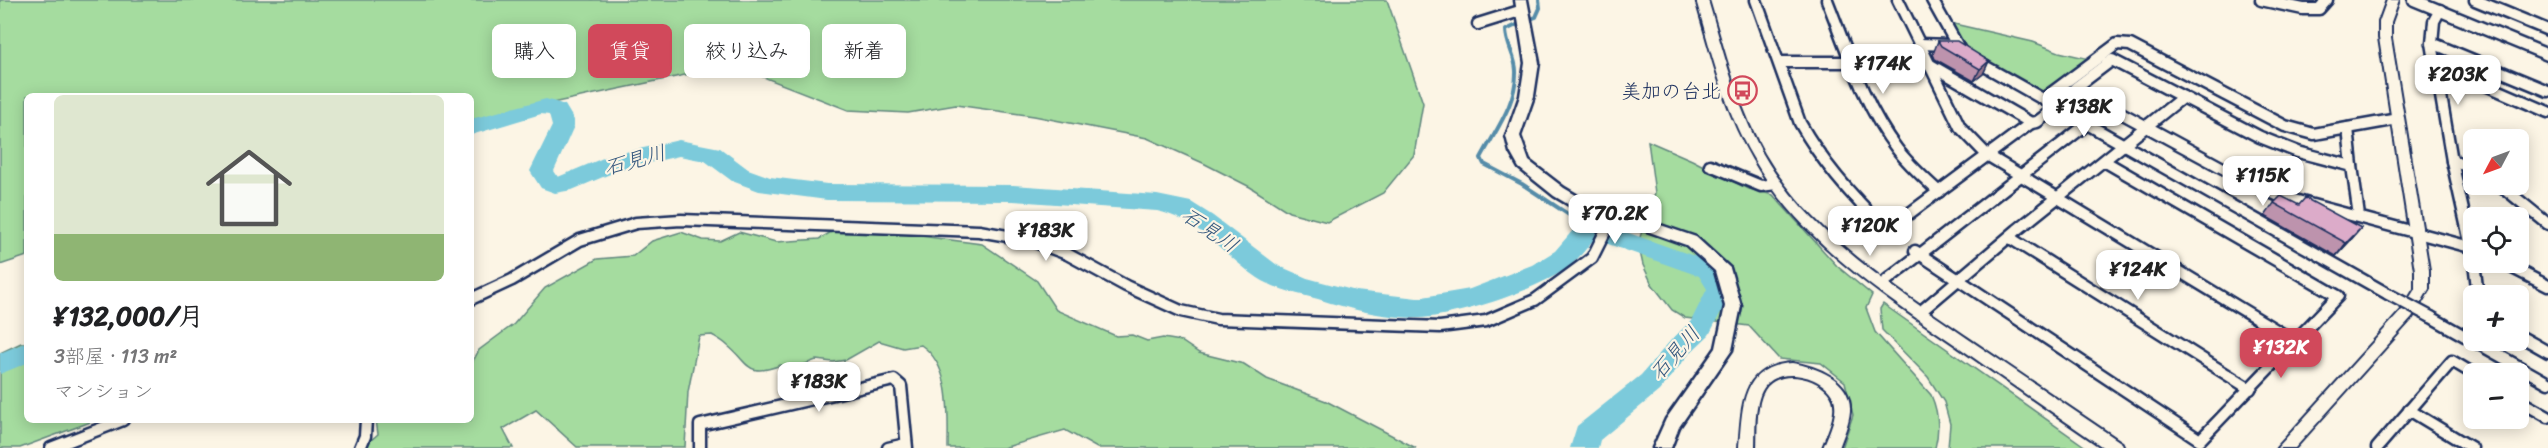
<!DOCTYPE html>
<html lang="ja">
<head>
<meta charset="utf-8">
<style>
	body { margin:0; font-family:Sriracha,"Klee One",sans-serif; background:#f2f2f2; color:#202124; height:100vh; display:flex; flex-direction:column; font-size:22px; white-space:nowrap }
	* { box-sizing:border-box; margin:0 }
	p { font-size:20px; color:#757577 }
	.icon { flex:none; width:33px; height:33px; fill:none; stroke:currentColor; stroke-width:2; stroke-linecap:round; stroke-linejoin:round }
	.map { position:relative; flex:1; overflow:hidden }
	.drawer { position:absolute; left:24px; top:93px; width:450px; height:330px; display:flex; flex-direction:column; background:#fff; border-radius:9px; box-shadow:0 3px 15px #0003 }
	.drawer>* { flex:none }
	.guide { position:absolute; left:492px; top:24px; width:570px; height:54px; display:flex; gap:12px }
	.needle { width:39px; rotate:229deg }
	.controls { position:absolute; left:2463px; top:129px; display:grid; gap:12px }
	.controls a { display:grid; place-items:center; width:66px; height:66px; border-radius:9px; background:#fff; box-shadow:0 3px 15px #0003; font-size:30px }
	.price { position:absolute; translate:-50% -51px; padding:0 14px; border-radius:12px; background:#fff; color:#222; font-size:20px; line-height:39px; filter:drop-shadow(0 2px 3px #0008) }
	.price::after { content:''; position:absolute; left:50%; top:36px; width:18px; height:14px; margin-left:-9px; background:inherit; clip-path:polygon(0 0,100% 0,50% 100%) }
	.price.current { background:#d1495b; color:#fff }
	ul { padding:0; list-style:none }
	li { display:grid; align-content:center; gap:12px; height:318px; padding:0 30px }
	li+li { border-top:2px solid #e0e0e0 }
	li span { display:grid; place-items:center; height:186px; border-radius:9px; color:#555 }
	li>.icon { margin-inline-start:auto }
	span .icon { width:108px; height:108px; fill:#fffc; stroke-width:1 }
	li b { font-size:26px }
	.chip { padding:0 21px; border-radius:9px; background:#fff; box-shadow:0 3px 15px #0003; font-size:21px; line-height:54px }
	.chip.current { background:#d1495b; color:#fff }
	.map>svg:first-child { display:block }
</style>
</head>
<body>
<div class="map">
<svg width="2548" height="448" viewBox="0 0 2548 448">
	<rect width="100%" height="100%" fill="#fcf5e5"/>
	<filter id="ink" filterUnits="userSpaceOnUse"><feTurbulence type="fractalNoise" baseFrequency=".0167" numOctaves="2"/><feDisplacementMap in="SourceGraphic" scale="12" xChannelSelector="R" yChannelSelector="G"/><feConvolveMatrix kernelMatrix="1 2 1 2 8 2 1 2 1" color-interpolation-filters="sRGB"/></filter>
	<g filter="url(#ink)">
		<!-- green -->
		<g fill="#a5dc9f" stroke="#60867e" stroke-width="1.5">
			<polygon points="0,0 1387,0 1423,103 1414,155 1383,193 1327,222 1289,212 1250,187 1203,163 1147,138 1034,116 956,105 908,113 848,110 748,71 704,71 471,120 471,96 27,96 27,256 0,265"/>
			<polygon points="1950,23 2033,42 2059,52 2090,59 2043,94 1965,53"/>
			<path d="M1648 141 1692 160 1746 188 1773 195 1837 266 1872 295 1866 308 1875 332 1931 395C1939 413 1940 429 1935 448H1842L1853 415 1845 382 1821 363 1779 359 1749 326 1685 318 1672 310 1652 284 1643 265 1638 243 1655 193Z"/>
			<path d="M866 229 982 244 1037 281 1056 310 1116 336 1132 335 1147 341 1163 338 1181 341 1199 353 1244 364 1267 379 1326 401 1416 448H1097L1065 430 1003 448H948C948 414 952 366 921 345L903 348 879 341 846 360 833 362 816 360 792 369 781 365C746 378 750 364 728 346 723 341 717 338 712 335L699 336 688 392 685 447H577L536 410 503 429 513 448H362L378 434 376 420H471V365L479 350 514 324 545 288 597 259 633 256 652 241 681 232 703 240 720 241 739 232 776 242 819 239 835 230Z"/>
			<polygon points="1883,304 2087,448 1948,448 1950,424 1944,402 1928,377 1882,330 1880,309"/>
			<polygon points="21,343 27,343 27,420 96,420 20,448 0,448 0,353"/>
		</g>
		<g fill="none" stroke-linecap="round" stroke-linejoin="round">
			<!-- stream -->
			<g stroke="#558ca9" stroke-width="4">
				<polyline points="1528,20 1536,17 1540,8 1539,0"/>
				<path d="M1521 23 1506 30C1506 45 1516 57 1516 71 1517 103 1495 131 1481 158L1484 164 1522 184 1589 228"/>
			</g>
			<!-- river -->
			<g fill="#7ccadb" fill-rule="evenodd">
				<path d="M546 99 565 105 574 120V126L554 171 558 177 608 156 679 140 720 148 748 169 770 177 827 184 1013 185 1157 195 1191 202 1213 216 1277 265 1307 278 1356 291 1417 298 1470 289 1532 265 1555 251 1580 222 1589 219 1717 264 1733 289 1709 335 1690 353 1659 391 1600 440 1598 448H1570L1577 426 1641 375 1672 339 1691 321 1707 289 1699 276 1594 239C1587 247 1581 256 1573 263 1546 288 1453 318 1416 318 1382 317 1349 309 1318 299 1298 294 1275 289 1258 278 1223 255 1200 220 1157 211L1013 201 827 200 759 191 732 181 705 161 679 156 622 169 572 190 555 193 541 188 530 171 552 126 549 115 541 114 471 135V119Z"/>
				<polygon points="27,342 27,363 0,374 0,353"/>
			</g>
			<defs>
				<g id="minor">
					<path d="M1756 0 1800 123C1823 164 1853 198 1887 230L2031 123 1929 64 1919 62H1780"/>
					<path d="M1827 0C1847 50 1864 106 1897 149 1909 165 1925 179 1939 192"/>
					<polyline points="1898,0 1960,127 1987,155 2296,342"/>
					<polyline points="1932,0 1961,52"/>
					<polyline points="2261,0 2303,9 2319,9 2327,0"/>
					<polyline points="2414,0 2548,55"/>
					<polyline points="2475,0 2548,30"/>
					<polyline points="2440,10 2434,21 2432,43 2452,161 2474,260"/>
					<polyline points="1478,24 1523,10"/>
					<polyline points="2432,43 2548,91"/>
					<polyline points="1919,44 1951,45"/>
					<polyline points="1974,60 2057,107 2037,122 2031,123"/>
					<polyline points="2435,63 2548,112"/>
					<polyline points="2043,99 2117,44 2130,45 2285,126 2314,134 2398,119"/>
					<polyline points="2057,107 2388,294"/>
					<polyline points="2348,128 2352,166"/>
					<polyline points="2452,161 2474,166"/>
					<polyline points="1710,165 1761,186 1776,184"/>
					<polyline points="2499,184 2548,224"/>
					<polyline points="2359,216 2352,166 2298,152 2260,137 2112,60 2075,88 2256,186 2279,196 2474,248"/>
					<polyline points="2010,238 2250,389"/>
					<polyline points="1915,251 2200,440 2338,296 2104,161"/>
					<polyline points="2474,262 2478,296"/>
					<polyline points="2501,262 2548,286"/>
					<polyline points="1887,280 2087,124"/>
					<polyline points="471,299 512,280 580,240 636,223 681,220 979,231 1030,240 1067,254 1126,286 1181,311 1218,319 1440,327 1486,321 1535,300 1592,258 1612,218"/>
					<polyline points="1919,313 2017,230 2183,97"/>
					<polyline points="2431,317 2548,383"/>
					<polyline points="2518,335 2548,352"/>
					<polyline points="2518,400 2548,417"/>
					<polyline points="2409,410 2472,448"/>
					<polyline points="51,448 123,420"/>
					<polyline points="360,448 365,436 366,420"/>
					<polyline points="700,448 700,425 894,380 901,386 907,448"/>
					<polyline points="888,448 906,444"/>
					<polyline points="2377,448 2452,361 2474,374"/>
				</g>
				<g id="tertiary">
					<path d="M1696 0H1708C1724 53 1736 105 1763 154 1809 234 1893 287 1967 338 2019 373 2070 408 2122 443L2124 448H2104C2054 414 2004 379 1954 344 1879 293 1799 239 1753 158 1724 109 1712 54 1696 0Z"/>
					<polygon points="2387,0 2399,0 2391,22 2391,38 2429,270 2429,289 2412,318 2295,448 2277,448 2402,310 2415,289 2415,270 2379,38 2379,22"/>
					<path d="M1792 363C1817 367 1852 380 1850 411 1849 424 1843 436 1839 448H1823C1828 434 1839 414 1834 399 1825 376 1782 366 1766 385 1753 400 1756 430 1755 448H1739C1743 407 1740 366 1792 363Z"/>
				</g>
				<polygon id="secondary" points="1515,0 1527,0 1539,63 1534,96 1520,136 1529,161 1564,188 1586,201 1615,213 1643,219 1696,237 1730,268 1741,306 1732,350 1679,427 1671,448 1653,448 1666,419 1716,348 1725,306 1715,271 1686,245 1641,229 1607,222 1576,209 1554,196 1519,168 1510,152 1506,136 1520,96 1525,63"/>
			</defs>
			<!-- minor casing -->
			<use href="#minor" stroke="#1b2f5e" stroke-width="15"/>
			<!-- tertiary casing -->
			<use href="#tertiary" stroke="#1b2f5e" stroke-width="4"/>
			<!-- secondary casing -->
			<use href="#secondary" stroke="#1b2f5e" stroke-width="5"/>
			<!-- minor -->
			<use href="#minor" stroke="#fcf5e5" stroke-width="10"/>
			<!-- tertiary -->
			<use href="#tertiary" fill="#fcf5e5" fill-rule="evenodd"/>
			<!-- secondary -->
			<use href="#secondary" fill="#fcf5e5" fill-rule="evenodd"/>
			<defs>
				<polyline id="minor-bridge" points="2388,294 2431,317"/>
			</defs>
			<!-- minor-bridge casing -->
			<use href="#minor-bridge" stroke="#1b2f5e" stroke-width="15" stroke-linecap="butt"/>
			<!-- minor-bridge -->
			<use href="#minor-bridge" stroke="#fcf5e5" stroke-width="10"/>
		</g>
		<!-- wall -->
		<g fill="#bd93ad" stroke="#1b2f5e" stroke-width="1.5">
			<polygon points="1938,41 1989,61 1983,74 1974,81 1935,59 1933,54"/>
			<polygon points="2274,203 2299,205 2361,228 2336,256 2265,216"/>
		</g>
		<!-- shaded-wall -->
		<g fill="#9a788d" stroke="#1b2f5e" stroke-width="1.5">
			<polygon points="1989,61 1983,74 1974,81 1980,69"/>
			<polygon points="2361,228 2350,241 2336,256 2346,243"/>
		</g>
		<!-- building -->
		<g fill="#dcabc9" stroke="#1b2f5e" stroke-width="1.5">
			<polygon points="1938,41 1957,41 1989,61 1980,69 1941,46"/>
			<polygon points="2281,196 2299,205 2305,198 2361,228 2346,243 2274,203"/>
		</g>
	</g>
	<!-- icons -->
	<defs>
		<symbol id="bus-ring" viewBox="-11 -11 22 22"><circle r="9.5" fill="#fcf5e5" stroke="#d1495b" stroke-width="1.5"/><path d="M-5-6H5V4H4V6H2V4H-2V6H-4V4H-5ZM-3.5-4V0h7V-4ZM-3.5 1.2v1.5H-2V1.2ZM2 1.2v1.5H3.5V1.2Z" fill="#d1495b"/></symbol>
	</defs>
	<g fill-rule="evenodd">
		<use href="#bus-ring" x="1726" y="74" width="33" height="33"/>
	</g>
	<g text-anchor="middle" stroke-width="4.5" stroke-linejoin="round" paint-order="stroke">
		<!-- poi labels -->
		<g font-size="20" fill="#1b2f5e" stroke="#fcf5e5" text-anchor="end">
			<text x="1721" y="98">美加の台北</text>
		</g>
		<!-- water labels -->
		<g font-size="21" font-style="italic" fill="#33567d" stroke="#fcf5e5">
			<text transform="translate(635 160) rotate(-15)" y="7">石見川</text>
			<text transform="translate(1210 230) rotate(34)" y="7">石見川</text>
			<text transform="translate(1675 353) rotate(-49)" y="7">石見川</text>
		</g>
	</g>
</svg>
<div class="controls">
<a><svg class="needle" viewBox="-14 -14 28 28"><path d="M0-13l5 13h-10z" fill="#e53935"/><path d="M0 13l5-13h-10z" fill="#757577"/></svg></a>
<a><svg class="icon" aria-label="locate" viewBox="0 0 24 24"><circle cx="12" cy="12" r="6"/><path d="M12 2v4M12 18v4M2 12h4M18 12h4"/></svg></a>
<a>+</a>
<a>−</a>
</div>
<b class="price" style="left:1883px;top:95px">¥174K</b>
<b class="price" style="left:2458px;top:106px">¥203K</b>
<b class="price" style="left:2084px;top:138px">¥138K</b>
<b class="price" style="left:2263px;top:207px">¥115K</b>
<b class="price" style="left:1615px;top:245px">¥70.2K</b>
<b class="price" style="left:1870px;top:257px">¥120K</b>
<b class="price" style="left:1046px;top:262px">¥183K</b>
<b class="price" style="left:2138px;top:301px">¥124K</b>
<b class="price current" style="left:2281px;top:379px">¥132K</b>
<b class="price" style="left:819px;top:413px">¥183K</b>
<div class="guide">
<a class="chip">購入</a>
<a class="chip current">賃貸</a>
<a class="chip">絞り込み</a>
<a class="chip">新着</a>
</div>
<section class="drawer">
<ul>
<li><span style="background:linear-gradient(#dfe7d0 75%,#8fb573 0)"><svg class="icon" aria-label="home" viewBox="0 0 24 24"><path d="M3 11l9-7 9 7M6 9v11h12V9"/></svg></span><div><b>¥132,000/月</b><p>3部屋 · 113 m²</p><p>マンション</p></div></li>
</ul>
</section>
</div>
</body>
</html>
